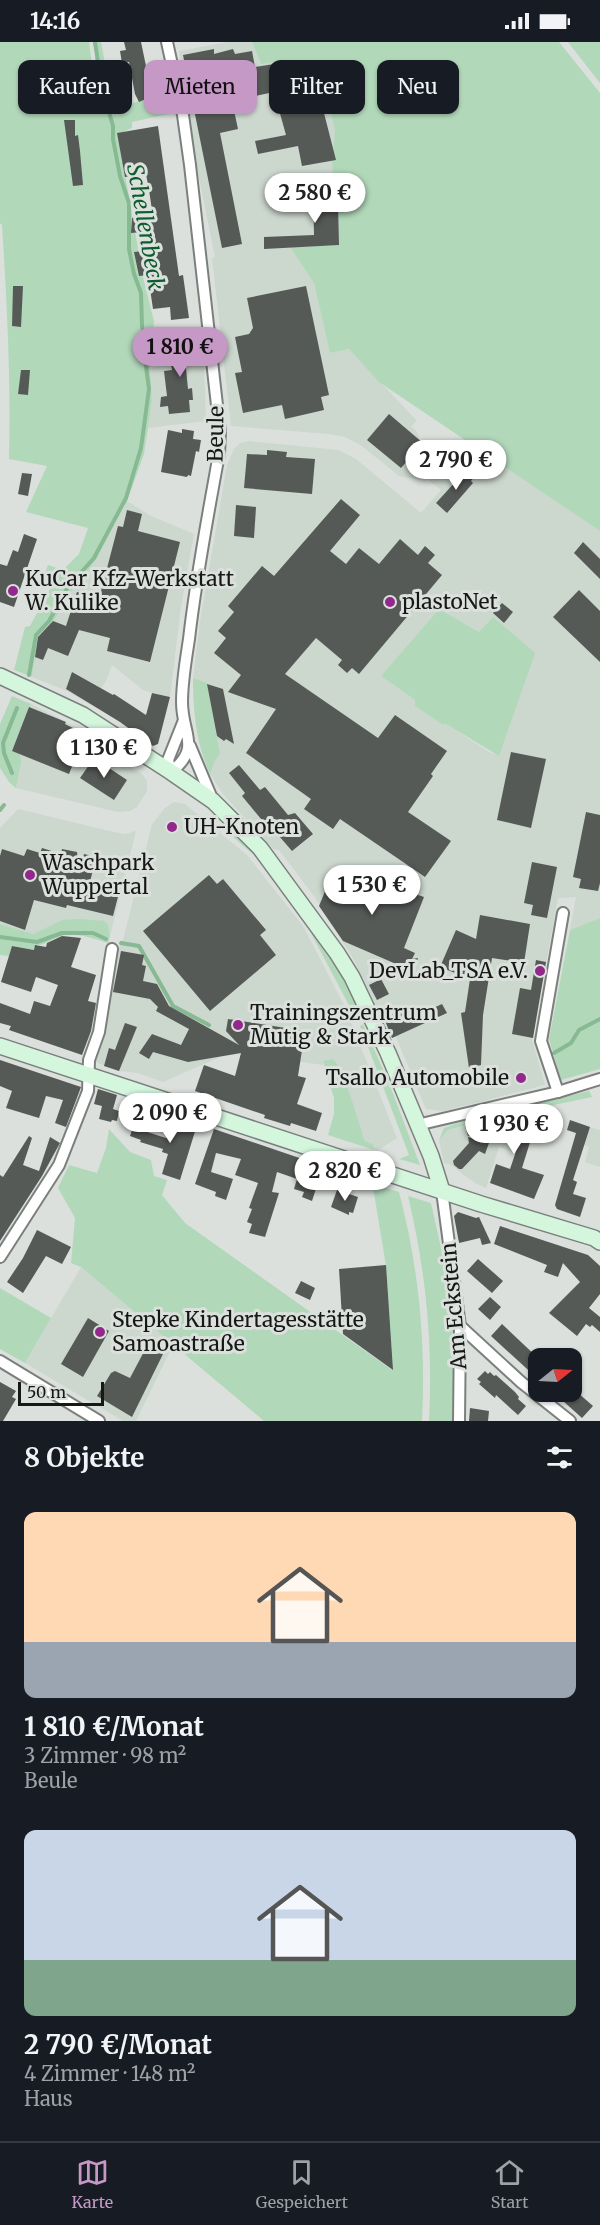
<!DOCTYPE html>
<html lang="de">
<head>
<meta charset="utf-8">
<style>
	body { margin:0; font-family:Merriweather,serif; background:#242831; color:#f1f3f6; height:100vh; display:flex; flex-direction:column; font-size:22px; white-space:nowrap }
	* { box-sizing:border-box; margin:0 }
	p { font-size:20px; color:#9ea1a6 }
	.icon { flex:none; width:33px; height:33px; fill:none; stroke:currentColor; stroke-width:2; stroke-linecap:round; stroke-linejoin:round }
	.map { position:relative; height:1379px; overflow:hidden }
	.sheet { display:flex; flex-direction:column; background:#171b24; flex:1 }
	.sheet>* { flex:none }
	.guide { position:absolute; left:18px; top:18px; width:564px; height:54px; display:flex; gap:12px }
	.needle { width:39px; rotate:72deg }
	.fabs { position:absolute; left:528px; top:1306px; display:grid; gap:12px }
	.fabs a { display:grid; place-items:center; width:54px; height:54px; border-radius:12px; background:#171b24; box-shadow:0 2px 4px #0004; font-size:30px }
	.scale { position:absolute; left:18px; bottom:15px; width:86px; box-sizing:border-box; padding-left:6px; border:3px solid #161816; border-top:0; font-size:16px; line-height:21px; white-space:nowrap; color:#161816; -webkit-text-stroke:4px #dbe0dc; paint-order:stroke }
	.price { position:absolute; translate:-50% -51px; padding:0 14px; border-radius:21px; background:#fff; color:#222; font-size:20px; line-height:39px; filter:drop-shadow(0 2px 3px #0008) }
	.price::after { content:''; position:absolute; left:50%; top:36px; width:18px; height:14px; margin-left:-9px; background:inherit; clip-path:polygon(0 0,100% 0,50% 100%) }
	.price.current { background:#c698c6; color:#111 }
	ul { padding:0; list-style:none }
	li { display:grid; align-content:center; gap:12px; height:318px; padding:0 24px }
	li span { display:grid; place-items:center; height:186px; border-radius:12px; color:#555 }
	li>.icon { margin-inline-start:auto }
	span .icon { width:108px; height:108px; fill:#fffc; stroke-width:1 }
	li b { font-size:26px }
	h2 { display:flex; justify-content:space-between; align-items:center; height:72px; padding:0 24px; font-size:26px }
	.pill { padding:0 21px; border-radius:12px; background:#171b24; box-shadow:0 2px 4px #0004; font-size:21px; line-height:54px }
	.pill.current { background:#c698c6; color:#111 }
	.status { display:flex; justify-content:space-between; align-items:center; height:42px; padding:0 30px; background:#171b24; direction:ltr }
	.status svg { height:16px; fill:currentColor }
	.dock { display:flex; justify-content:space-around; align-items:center; height:84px; border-top:2px solid #363941; background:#171b24; font-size:16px; color:#9ea1a6 }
	.dock a { display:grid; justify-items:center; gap:3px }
	.dock .current { color:#c698c6 }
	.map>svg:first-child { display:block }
</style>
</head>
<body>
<div class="status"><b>14:16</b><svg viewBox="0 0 49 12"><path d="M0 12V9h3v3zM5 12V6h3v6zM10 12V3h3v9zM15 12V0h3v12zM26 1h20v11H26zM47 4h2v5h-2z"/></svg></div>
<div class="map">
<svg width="600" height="1379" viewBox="0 0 600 1379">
	<rect width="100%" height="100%" fill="#dbe0dc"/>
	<!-- built -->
	<g fill="#ccd7ce" fill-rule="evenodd">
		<path d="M228 0H252L261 22 289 18 304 31 313 30 329 63 335 89 332 119 334 159 338 160 339 203 290 205 314 241 330 311 349 307 417 379 411 384 417 390 424 408 421 413 456 425 464 416 502 422 600 489V876L570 888 576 855 558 856 532 997 545 1043 443 1069 426 1067 396 995 392 996 354 918 314 854 279 808 273 807 267 801 223 752 210 732 215 719 220 712 207 642 193 636 200 579 227 423 234 407 240 401 249 399 338 408 356 417 421 471 441 448 427 437 425 439 399 434 362 404 345 395 329 392 231 384 212 216 215 215 195 116 179 9ZM439 567 479 590 493 575 509 589 499 713 491 711 446 682 443 683 415 664V658L381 634Z"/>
		<polygon points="204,320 206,379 148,386 152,359 150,326"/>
		<polygon points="127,459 149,473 194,492 181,565 170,655 143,648 112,623 107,637 91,663 67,649 32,635 38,595 55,577 73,546 96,518 122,466"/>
		<polygon points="31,662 82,688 113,713 142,732 147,739 147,749 137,765 130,769 118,770 16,746 21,721 12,709"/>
		<polygon points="174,760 185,762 247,813 303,884 345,965 397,1096 377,1109 374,1108 373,1102 365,1099 345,1042 323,1019 323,1023 241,1011 220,1015 163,1040 138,1031 119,1029 95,1020 101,1003 112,932 121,898 123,898 152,782 165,766"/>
		<polygon points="18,767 114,790 125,792 136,789 110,894 108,883 62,878 33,892 0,882 0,786"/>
		<polygon points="542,1066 526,1114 499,1105 486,1146 475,1141 449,1122 444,1121 439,1098 448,1088"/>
		<polygon points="589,1085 600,1088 600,1125 585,1120 589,1105 584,1103"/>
		<polygon points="81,1225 173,1303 136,1379 123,1379 25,1321"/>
	</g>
	<!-- green -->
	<g fill="#b2d8ba">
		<path d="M0 0H89L98 65 103 66 93 0H101L114 68 172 47 177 70 132 80V86L118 92 143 235 154 279 150 326 152 359 144 412 127 459 122 466 96 518 73 546 55 577 38 595 32 635 14 628 25 585 30 584 50 547 41 543 48 523 63 528 79 512 88 486 26 470 47 424 9 417C11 339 7 261 2 183L0 181Z"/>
		<polygon points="252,0 559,0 600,51 600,489 379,340 349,307 330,311 314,241 290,205 339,203 338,160 334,159 332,119 335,89 329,63 313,30 304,31 289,18 261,22"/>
		<polygon points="568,0 600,0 600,41"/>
		<polygon points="439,567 479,590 493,575 535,611 499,714 446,682 443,683 415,664 415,658 381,634"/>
		<path d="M193 636 207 641 220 712 215 719 210 732C196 702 193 669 193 636Z"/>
		<polygon points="12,654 31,662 12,708 20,712 21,721 16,746 9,740 0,726 0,682"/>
		<path d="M235 793C252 807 265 823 279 840 310 879 337 919 359 964L351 967 303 876 255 814 233 795Z"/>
		<polygon points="600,876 600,1027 561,1038 549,997 570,888"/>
		<path d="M80 877 104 879 108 883 110 894 108 901C94 897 77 890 61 894 51 897 45 904 36 903L35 908 12 904 9 914 0 913V882L33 892 62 878Z"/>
		<polygon points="363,982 389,1041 420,1123 399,1117 409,1113 360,984"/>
		<path d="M333 1017C344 1027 359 1082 365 1099L373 1102 374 1108 328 1093 334 1072V1056L323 1019Z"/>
		<polygon points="589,1049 592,1055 501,1074 448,1088 439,1098 444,1086 455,1082"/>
		<path d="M109 1087 130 1110 151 1118 154 1134 167 1138 162 1153 185 1181 392 1328 386 1224 372 1139 377 1140V1143L399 1150C419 1226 426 1301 422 1379H264L81 1225 71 1221 75 1176 58 1146 69 1123 97 1131 106 1106Z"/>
		<path d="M408 1154 431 1161 448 1237 451 1262 456 1337 454 1379H429C433 1301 426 1230 408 1154Z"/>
		<polygon points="0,1246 51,1276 25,1321 0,1307"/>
	</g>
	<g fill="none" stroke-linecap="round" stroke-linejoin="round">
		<!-- stream -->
		<g stroke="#87b993" stroke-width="4">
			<polyline points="29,633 36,593 49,579 68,545 94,516 126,456 141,406 149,347 145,317 146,305 142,284 141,251 134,232 129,207 129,161 120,134 113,97 113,84 102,46 95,0"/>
			<polyline points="12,731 4,711 3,701 17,666"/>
			<polyline points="0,768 4,763"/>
			<polyline points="0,895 37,900 62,891 93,891 106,897"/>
			<polyline points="121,901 139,904 173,964 209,983"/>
			<polyline points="554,1011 571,1001 579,988 600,977"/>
		</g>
	</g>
	<!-- building -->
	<g fill="#565a57">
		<polygon points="124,0 141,0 151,48 146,49 148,56 139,60 135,52 129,20 122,21 120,9 126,8"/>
		<polygon points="214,7 214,12 233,7 235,12 252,9 255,25 287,20 288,28 297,27 298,35 314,32 336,118 302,124 298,104 258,112 255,99 286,93 274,50 232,59 238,87 220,91 242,202 222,206 183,13"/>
		<polygon points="64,78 75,78 75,94 78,93 80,109 83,143 73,144"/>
		<polygon points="158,84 179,234 183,233 189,276 171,278 170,265 153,267 148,233 139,234 134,210 155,208 152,189 131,191 132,176 153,175 149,148 146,132 125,135 117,91"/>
		<polygon points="333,143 334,160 338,160 339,203 264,207 264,195 314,193 313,144"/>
		<polygon points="13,244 23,244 21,285 12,284"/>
		<polygon points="306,244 329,353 321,355 324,368 285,377 282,363 243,371 235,331 242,330 235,295 249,292 253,286 247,256"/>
		<polygon points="192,295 192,301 201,300 203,310 194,312 194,315 185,316 188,347 192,346 193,358 189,358 190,370 169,372 168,364 160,365 161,355 167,354 164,329 172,328 169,305 182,303 181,297"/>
		<polygon points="21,328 30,328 28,353 18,352"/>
		<polygon points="389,372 423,401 401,426 367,398"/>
		<polygon points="182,387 194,389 193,397 201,398 199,410 196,409 191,434 188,433 187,435 161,430 168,388 182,391"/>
		<polygon points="267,408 287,410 286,415 315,417 312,452 244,446 247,412 267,413"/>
		<polygon points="468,426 476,433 471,439 473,441 447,471 436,461"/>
		<polygon points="22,431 32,432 28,454 18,452"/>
		<polygon points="341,457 360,473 330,509 346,522 359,506 379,522 400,497 418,513 425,504 435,513 428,521 442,533 359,632 352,626 347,631 338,623 342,618 316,596 285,632 378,696 395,673 447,709 431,732 433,734 408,770 451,799 425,835 340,777 333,787 304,767 311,757 246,711 276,667 228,650 241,633 214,611 226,596 218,589 234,570 228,564 262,524 274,534"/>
		<polygon points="236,463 256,465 254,496 234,494"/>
		<polygon points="127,468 142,472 138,489 180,500 150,620 107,609 110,596 79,588 68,614 48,606 43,618 35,615 38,595 53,579 66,584 77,550 83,551 83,549 100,553 118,484 123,485"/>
		<polygon points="24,492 37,497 14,565 0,560 0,522 7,524 13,508 18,510"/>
		<polygon points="583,500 600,517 600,537 574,511"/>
		<polygon points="579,548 600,569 600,620 553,575"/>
		<polygon points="502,561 513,570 504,581 493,571"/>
		<polygon points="72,630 113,653 114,652 146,673 152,651 170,655 158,702 153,704 120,680 66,647"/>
		<polygon points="207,642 223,647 234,702 226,697 224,699 217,694"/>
		<polygon points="29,665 66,680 65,682 85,692 69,732 12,709"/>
		<polygon points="511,710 546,717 531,786 497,778"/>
		<polygon points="94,716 127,738 114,758 80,736"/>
		<polygon points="239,723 260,748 265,745 288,773 295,771 313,792 292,809 273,787 271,789 242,754 245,751 229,731"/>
		<polygon points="586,770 600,773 600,841 598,849 579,846 581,837 573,835"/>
		<polygon points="42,806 61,812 62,807 77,810 79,832 84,812 96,815 90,840 120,847 113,874 67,863 66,866 34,858 25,888 0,879 0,814 2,807 24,814 27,807 40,811"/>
		<polygon points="532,820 557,825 547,876 531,873 533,863 524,861"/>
		<polygon points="335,825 424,855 404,906 415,911 412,917 418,916 411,934 397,928 403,925 343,899 319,864"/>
		<polygon points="209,833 217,842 223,837 266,888 260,893 276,913 210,969 143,889"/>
		<polygon points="480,873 530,882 524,921 492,916 483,973 481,1023 469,1026 461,971 465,970 470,937 440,925 456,888 476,897"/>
		<polygon points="62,894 81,896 71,925 96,933 88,959 96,961 91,989 82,1013 9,988 11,984 0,981 0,961 30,972 34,959 50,964 58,943 36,935 31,950 1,940 12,904 34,908 35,903 46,905 47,901"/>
		<polygon points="121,909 144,913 142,923 146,924 143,939 157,942 169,964 239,1003 226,989 228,977 305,989 298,1034 306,1036 297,1062 322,1071 316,1089 291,1081 290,1084 264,1076 265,1073 195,1049 204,1023 235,1034 241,1011 188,1020 153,1010 149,1017 139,1011 152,992 181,1003 189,987 156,969 158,965 150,957 113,950"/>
		<polygon points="536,918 546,920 533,996 512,992 520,946 531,948"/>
		<polygon points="381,937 389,952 377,958 369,943"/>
		<polygon points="442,962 447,971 392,996 384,976 402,968 407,978"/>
		<polygon points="125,981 137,985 119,1029 104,1024 109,1006 115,1008"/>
		<polygon points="0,1018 81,1045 66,1085 55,1081 63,1058 46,1054 39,1076 6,1066 12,1049 0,1044"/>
		<polygon points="98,1047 117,1053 113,1067 119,1069 117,1079 112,1078 111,1080 99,1077 102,1064 94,1062"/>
		<polygon points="537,1063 534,1087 522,1126 544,1133 534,1157 490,1141 496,1122 510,1127 526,1080 502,1084 468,1094 465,1084 530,1068 531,1064"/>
		<polygon points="173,1075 197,1083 180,1138 162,1132 168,1112 162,1110 163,1107 140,1100 141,1098 130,1094 135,1079 143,1082 141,1088 166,1096"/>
		<polygon points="570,1078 590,1085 573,1138 577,1140 573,1152 586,1156 580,1175 557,1167 555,1163 576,1091 567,1088"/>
		<polygon points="214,1087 320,1123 322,1128 312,1159 302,1155 304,1150 294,1147 297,1137 277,1130 272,1150 279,1151 265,1195 249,1191 252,1182 247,1180 252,1167 249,1166 258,1141 235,1133 241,1117 216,1111 211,1130 233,1137 226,1158 215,1154 216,1150 195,1142"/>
		<polygon points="29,1094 32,1096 23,1123 39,1129 50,1095 60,1101 42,1134 0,1199 0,1133 3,1135"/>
		<polygon points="468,1095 489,1101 485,1112 479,1109 462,1127 459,1127 454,1123 453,1119 469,1101"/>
		<polygon points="337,1148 358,1155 353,1171 349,1170 349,1173 331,1165"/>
		<polygon points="458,1170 476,1176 479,1175 491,1201 482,1203 480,1196 459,1201 454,1174"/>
		<polygon points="500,1184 588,1213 600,1224 600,1252 589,1266 600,1275 600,1290 592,1283 590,1285 586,1282 577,1294 549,1271 580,1240 563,1221 558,1235 544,1230 547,1223 494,1202"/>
		<polygon points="37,1188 71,1205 62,1222 46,1214 23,1251 7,1240 23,1216"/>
		<polygon points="478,1217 503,1239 492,1251 467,1229"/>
		<polygon points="386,1223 393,1328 343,1292 339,1227"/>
		<polygon points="301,1239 315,1246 310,1258 295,1251"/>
		<polygon points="490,1255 501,1265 490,1278 478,1267"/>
		<polygon points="88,1276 109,1289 83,1335 61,1322"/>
		<polygon points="502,1282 538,1316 538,1337 491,1294"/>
		<polygon points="148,1302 163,1312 132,1375 97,1354 111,1331 115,1329 130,1336"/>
		<polygon points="485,1329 488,1332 490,1330 494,1334 496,1333 515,1350 519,1355 518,1357 526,1364 518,1373 496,1353 495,1356 479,1342 481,1340 477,1337"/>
		<polygon points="0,1340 16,1349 12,1355 16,1357 3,1379 0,1379"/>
		<polygon points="553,1350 577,1350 593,1364 582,1376"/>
		<polygon points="470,1366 489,1369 488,1379 469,1379"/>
	</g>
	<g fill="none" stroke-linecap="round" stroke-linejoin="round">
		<defs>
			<g id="street">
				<path d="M167 0 183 73 190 123 220 390 219 412C208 473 196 535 189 597 186 617 182 639 182 660 182 693 202 705 171 730L168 718 184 678"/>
				<polyline points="190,704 213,759"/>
				<polyline points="558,1050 541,999 563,871"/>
				<polyline points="417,1083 558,1050 600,1037"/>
				<polyline points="442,1149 460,1284 459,1379"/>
				<polyline points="0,1215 59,1123 88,1049 89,1018 99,990 112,907"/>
				<polyline points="460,1284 521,1340 570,1379"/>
				<polyline points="0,1319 99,1379"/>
			</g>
			<g id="secondary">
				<polyline points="0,634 83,673 171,730 213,759 260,806 337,911 352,935 388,1011 431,1114 442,1149"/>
				<polyline points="0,1004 481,1162 594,1196 600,1200"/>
			</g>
		</defs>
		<!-- street casing -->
		<use href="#street" stroke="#7c807d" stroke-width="14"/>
		<!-- secondary casing -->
		<use href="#secondary" stroke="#7c807d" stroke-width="18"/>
		<!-- street -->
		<use href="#street" stroke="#fff" stroke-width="10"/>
		<!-- secondary -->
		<use href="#secondary" stroke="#d3f6dd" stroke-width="15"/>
	</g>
	<!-- markers -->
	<g fill="#92288b" stroke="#dbe0dc" stroke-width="2">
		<circle cx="13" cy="549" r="6"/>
		<circle cx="390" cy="560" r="6"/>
		<circle cx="172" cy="785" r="6"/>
		<circle cx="30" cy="833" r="6"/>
		<circle cx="540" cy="929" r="6"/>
		<circle cx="238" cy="983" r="6"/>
		<circle cx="521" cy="1036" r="6"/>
		<circle cx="100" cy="1290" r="6"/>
	</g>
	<g text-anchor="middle" stroke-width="6" stroke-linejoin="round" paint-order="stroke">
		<!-- street labels -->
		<g font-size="21" fill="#161816" stroke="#dbe0dc">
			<text transform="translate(216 392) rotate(-89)" y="7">Beule</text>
			<text transform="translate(454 1264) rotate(-95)" y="7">Am Eckstein</text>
		</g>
		<!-- poi labels -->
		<g font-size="21" fill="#161816" stroke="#dbe0dc" text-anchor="start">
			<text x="25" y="544">KuCar Kfz-Werkstatt<tspan x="25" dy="24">W. Kulike</tspan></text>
			<text x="402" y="567">plastoNet</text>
			<text x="184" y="792">UH-Knoten</text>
			<text x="42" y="828">Waschpark<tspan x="42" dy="24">Wuppertal</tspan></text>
			<text x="528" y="936" text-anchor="end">DevLab_TSA e.V.</text>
			<text x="250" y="978">Trainingszentrum<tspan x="250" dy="24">Mutig &amp; Stark</tspan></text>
			<text x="509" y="1043" text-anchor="end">Tsallo Automobile</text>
			<text x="112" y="1285">Stepke Kindertagesstätte<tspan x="112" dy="24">Samoastraße</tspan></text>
		</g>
		<!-- water labels -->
		<g font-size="22" font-style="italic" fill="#0c5c2d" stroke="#dbe0dc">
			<text transform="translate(146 185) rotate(80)" y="8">Schellenbeck</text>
		</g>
	</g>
</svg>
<div class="fabs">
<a><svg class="needle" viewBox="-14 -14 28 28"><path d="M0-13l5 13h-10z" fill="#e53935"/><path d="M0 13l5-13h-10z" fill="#9ea1a6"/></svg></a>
</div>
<div class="scale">50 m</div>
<b class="price" style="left:315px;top:182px">2 580 €</b>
<b class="price current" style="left:180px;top:336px">1 810 €</b>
<b class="price" style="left:456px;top:449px">2 790 €</b>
<b class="price" style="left:104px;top:737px">1 130 €</b>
<b class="price" style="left:372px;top:874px">1 530 €</b>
<b class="price" style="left:170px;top:1102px">2 090 €</b>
<b class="price" style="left:514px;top:1113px">1 930 €</b>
<b class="price" style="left:345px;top:1160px">2 820 €</b>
<div class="guide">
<a class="pill">Kaufen</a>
<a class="pill current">Mieten</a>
<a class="pill">Filter</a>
<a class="pill">Neu</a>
</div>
</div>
<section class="sheet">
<h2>8 Objekte<svg class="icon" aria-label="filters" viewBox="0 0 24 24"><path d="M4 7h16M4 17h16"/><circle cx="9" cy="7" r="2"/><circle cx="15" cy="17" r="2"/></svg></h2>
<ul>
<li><span style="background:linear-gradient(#ffd9b3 70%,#9aa5b1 0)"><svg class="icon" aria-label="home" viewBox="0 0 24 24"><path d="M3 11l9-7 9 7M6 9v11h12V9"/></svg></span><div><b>1 810 €/Monat</b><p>3 Zimmer · 98 m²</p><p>Beule</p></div></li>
<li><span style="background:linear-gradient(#c9d6e8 70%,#7fa58c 0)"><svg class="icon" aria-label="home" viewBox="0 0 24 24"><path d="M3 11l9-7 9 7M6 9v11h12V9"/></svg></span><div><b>2 790 €/Monat</b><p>4 Zimmer · 148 m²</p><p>Haus</p></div></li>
</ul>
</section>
<nav class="dock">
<a class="current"><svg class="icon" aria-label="map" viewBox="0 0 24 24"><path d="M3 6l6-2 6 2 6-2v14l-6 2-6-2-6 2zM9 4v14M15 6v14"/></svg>Karte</a>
<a><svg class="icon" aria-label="saved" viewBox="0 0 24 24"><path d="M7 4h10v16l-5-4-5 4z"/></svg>Gespeichert</a>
<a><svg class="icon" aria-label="home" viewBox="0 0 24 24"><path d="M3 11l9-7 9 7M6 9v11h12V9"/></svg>Start</a>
</nav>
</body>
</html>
